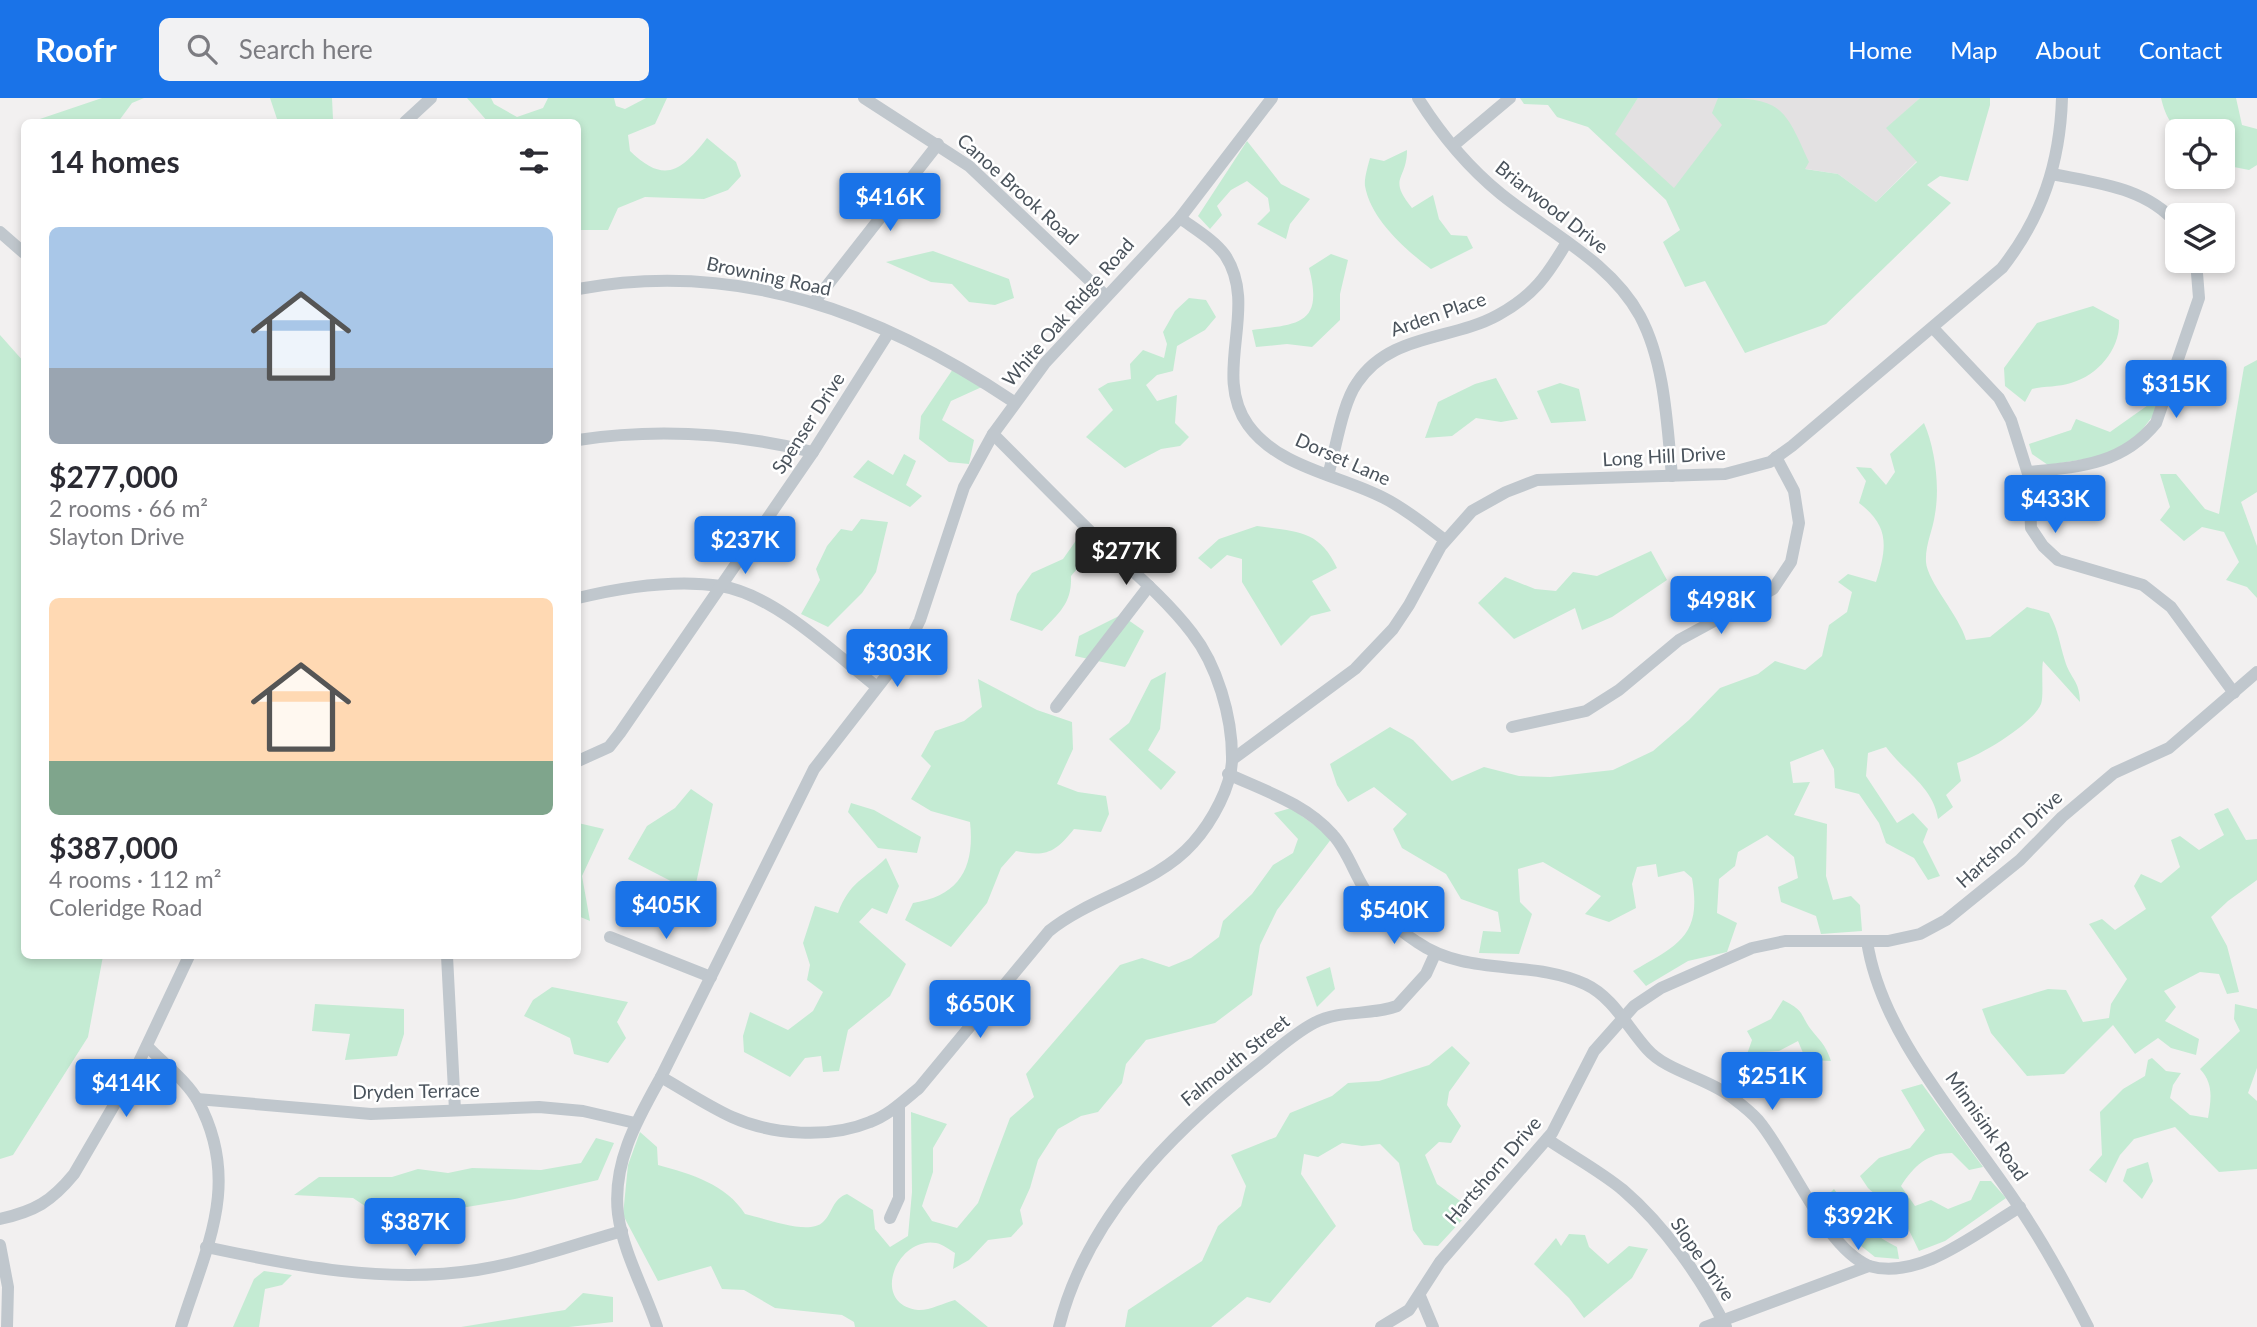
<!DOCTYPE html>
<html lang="en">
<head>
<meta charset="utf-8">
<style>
	body { margin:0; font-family:Lato,sans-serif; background:#f2f2f3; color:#2b2b33; height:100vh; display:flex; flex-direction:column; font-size:26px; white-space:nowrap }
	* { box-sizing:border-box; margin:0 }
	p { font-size:23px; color:#7c7c81 }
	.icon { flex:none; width:38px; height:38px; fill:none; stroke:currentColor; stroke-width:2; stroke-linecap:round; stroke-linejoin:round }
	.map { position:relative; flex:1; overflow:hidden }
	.side { position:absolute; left:21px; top:21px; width:560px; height:840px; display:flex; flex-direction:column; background:#fff; border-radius:10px; box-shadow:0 4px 10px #0003 }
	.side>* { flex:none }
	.fabs { position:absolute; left:2165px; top:21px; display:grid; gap:14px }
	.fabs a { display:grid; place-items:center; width:70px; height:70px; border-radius:10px; background:#fff; box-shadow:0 4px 10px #0003; font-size:35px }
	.price { position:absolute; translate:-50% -60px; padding:0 16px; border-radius:7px; background:#1a73e8; color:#fff; font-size:23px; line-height:46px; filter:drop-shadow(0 2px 4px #0008) }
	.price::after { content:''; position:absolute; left:50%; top:42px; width:21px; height:16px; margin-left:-10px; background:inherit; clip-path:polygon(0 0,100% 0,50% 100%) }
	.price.on { background:#222; color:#fff }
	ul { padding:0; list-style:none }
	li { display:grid; align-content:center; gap:14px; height:371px; padding:0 28px }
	li span { display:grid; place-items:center; height:217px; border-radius:10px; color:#555 }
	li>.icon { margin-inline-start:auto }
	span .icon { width:126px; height:126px; fill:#fffc; stroke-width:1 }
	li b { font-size:30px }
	h2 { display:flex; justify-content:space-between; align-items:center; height:84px; padding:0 28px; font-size:30px }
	header { display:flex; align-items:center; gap:42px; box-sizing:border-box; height:98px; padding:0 35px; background:#1a73e8; color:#fff }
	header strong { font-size:33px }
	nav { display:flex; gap:38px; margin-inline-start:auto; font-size:24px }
	.search { width:490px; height:63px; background:#f2f2f3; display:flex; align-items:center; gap:18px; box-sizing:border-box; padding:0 24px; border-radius:10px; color:#7c7c81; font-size:26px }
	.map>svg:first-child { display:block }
</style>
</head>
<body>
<header>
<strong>Roofr</strong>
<div class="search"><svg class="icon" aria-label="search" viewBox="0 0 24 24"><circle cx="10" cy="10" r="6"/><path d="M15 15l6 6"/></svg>Search here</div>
<nav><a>Home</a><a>Map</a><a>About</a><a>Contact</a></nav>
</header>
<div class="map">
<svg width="2257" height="1229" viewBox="0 0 2257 1229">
	<rect width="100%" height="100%" fill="#f2f0f0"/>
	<!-- education -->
	<polygon fill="#e3e1e2" points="1638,0 1920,0 1887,30 1917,63 1876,104 1838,76 1800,70 1674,91 1614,36"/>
	<!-- green -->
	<g fill="#c4ebd3">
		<polygon points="102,0 144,0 132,5 118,24 31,24"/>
		<polygon points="270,0 332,0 333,21 319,24 278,24"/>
		<path d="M467 0H491L494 6 517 19 543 10 548 0H614L616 8 625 11 646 0H667L655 26 628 37 630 53C664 86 681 74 707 40L736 64 741 78 728 92 704 101 645 99 618 110 608 132H578V24H488Z"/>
		<path d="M1520 0H1638L1615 36 1674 90 1722 27 1712 15 1718 0C1781 0 1784 8 1809 64L1805 71 1838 76 1876 104 1917 64 1886 30 1920 0H1990V7L1968 83 1940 78 1927 87 1951 105 1826 226 1745 255 1705 183 1685 189 1663 144 1680 132 1666 102 1588 29 1557 19 1548 7 1524 6Z"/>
		<path d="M2161 0H2236L2242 27 2257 31V67L2249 72 2224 67 2222 33C2186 33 2171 41 2161 0Z"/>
		<polygon points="1247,43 1281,86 1310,101 1290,126 1286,141 1257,126 1270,113 1268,100 1247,83 1231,92 1217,108 1222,117 1210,131 1198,118"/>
		<path d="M1407 52C1407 83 1387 79 1412 110L1433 97 1439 121 1451 137 1467 138 1473 150 1431 171C1406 152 1371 122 1365 88 1364 80 1368 68 1370 60L1384 63Z"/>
		<polygon points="933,153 1009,181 1014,200 995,207 969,204 952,186 931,184 886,164"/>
		<path d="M1331 156 1348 162 1340 196V222L1312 249 1287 246 1256 249 1252 232C1298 226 1324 227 1309 170Z"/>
		<polygon points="1189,200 1206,202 1216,219 1205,232 1177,248 1173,273 1157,277 1146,287 1157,303 1177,297 1175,325 1189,339 1180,348 1161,351 1125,370 1086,339 1113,312 1098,291 1108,285 1131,281 1130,266 1143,252 1164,260 1167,246 1163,234 1175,213"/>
		<path d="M2093 208 2119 222C2121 250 2099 277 2071 285 2059 289 2045 288 2032 291L2025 304 2005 288 2004 270 2037 225Z"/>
		<polygon points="0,237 24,264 24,858 103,858 88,939 13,1057 0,1061"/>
		<polygon points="2257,262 2257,394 2241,404 2257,448 2257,500 2247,489 2226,482 2239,464 2224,434 2202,429 2184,443 2160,422 2170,409 2160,376 2176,376 2205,411 2219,416 2244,269"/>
		<polygon points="953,271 984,288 951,303 942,322 974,342 969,366 949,364 919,341 921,318"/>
		<polygon points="1496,280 1518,321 1501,324 1476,320 1452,338 1425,340 1438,304 1475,286"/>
		<polygon points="1560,285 1579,291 1586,323 1551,325 1537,293"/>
		<polygon points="2151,305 2159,310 2138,337 2116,356 2048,367 2032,356 2029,346 2071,332 2076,321 2110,334"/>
		<path d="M1924 325C1935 350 1940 388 1935 416 1933 432 1925 447 1926 464 1927 483 1960 519 1966 542L1990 539 2027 509 2049 515C2059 534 2059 544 2065 563 2070 580 2080 583 2080 604L2043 563C2041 574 2044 598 2041 606 2032 627 1978 659 1957 665L1961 683 1946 697 1953 709 1938 721C1933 688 1904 674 1886 649L1868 655 1866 678 1897 725 1913 715 1928 731 1923 744 1940 778 1928 782 1914 760 1886 745 1879 725 1859 696 1835 690 1834 671 1823 651 1790 664 1793 685 1810 684 1794 717 1827 726 1826 778 1833 802 1851 798 1860 807 1862 833 1821 836 1816 818 1781 804 1778 789 1798 780 1794 759 1767 737 1738 754 1735 768 1719 781 1717 815 1737 825 1727 854 1688 863 1646 888 1633 873C1679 846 1702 838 1692 780L1684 773 1658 779 1656 766 1637 769 1632 786 1636 810 1609 824 1585 816 1601 798 1543 764 1518 771 1520 804 1532 816 1519 856 1479 855 1483 833 1501 834 1498 814 1461 801 1446 776 1402 750 1393 731 1407 716 1374 689 1348 704 1337 687 1330 666 1390 629 1413 642 1452 683 1484 669 1519 678 1550 679 1613 672 1653 653 1689 622 1720 590 1758 576 1775 563 1805 572 1822 558 1829 527 1847 514 1852 494 1838 484 1848 476 1876 484C1887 450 1890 428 1859 405L1866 383 1856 369 1871 370 1886 387 1895 374 1890 356Z"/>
		<polygon points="904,356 916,363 906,387 922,398 910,409 853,379 868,362 893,377"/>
		<polygon points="861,421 888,424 876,474 862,495 828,529 801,516 820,482 816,471 827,448 841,431 852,433"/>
		<path d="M1257 428C1296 434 1319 431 1337 470L1312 483 1331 513 1311 518 1281 548 1242 484V461L1227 457 1211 471 1198 460 1219 441Z"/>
		<path d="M1082 434 1094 451 1071 478C1072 505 1060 514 1042 533L1010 522 1017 496 1032 475 1063 461Z"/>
		<polygon points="1651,453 1667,482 1612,519 1582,532 1575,510 1514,541 1478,505 1505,479 1535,491 1556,493 1573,474 1597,478"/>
		<polygon points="1121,517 1144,533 1125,569 1075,558 1079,538"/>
		<polygon points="1166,574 1160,631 1148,652 1176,674 1161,692 1109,641 1129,625 1151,582"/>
		<path d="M978 581 1037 612 1072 624 1073 651 1057 686 1078 694 1106 698 1109 716 1101 734 1074 731C1055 755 1046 759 1016 753L1001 770 987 805 951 849 905 822 913 805C960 798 975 769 970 724L931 713 911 701 931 668 921 658 935 633 964 623 982 609Z"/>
		<polygon points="691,691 713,706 694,795 628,761 647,728 675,710"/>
		<polygon points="851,705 874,712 921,739 917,755 878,750 848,714"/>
		<path d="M1291 710 1332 740 1277 812 1260 847 1252 897 1215 925 1146 942 1126 966 1122 985 1098 1014 1081 1018 1058 1031 1038 1062 1030 1090 1020 1112 1023 1126 1011 1139 988 1142 969 1162 953 1171 955 1155C950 1152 942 1146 936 1145 897 1138 869 1206 918 1212 928 1213 944 1205 955 1202L988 1229H855L854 1224 842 1217 775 1210 744 1192 722 1191 711 1168 658 1183 623 1117 628 1067 640 1034 657 1049 658 1067C691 1076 726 1086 745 1116 764 1120 809 1138 823 1124 833 1115 832 1101 847 1096L873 1112 875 1131 890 1149 908 1138 912 1094 911 1014 947 1026 933 1050V1074L922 1108 932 1123 957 1130 978 1105 1010 1020 1034 999 1026 976 1120 867 1142 860 1169 869 1191 860 1219 839 1223 823 1252 796 1273 767 1293 755 1298 741 1274 715Z"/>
		<polygon points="2228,710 2246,742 2257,741 2257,782 2228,803 2211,819 2227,848 2239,894 2227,896 2219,876 2200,874 2164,893 2176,909 2165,923 2199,941 2196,957 2171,950 2158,940 2135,956 2113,927 2064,976 2027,978 1991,935 1982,911 2048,891 2066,892 2083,924 2109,920 2111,906 2127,881 2089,826 2102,821 2115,832 2146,811 2134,788 2141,776 2161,785 2180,769 2171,742 2180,738 2199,752 2224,737 2214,716"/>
		<polygon points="578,725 604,731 582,778 590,823 578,818"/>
		<path d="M886 760 899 788 887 816 872 810 859 824 906 866 890 898 848 932 839 973 823 974 821 958 805 960 790 979 744 954 743 938 750 914 788 932 813 913 823 894 807 882 810 867 803 845 815 808 838 815C850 783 864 782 886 760Z"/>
		<polygon points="1330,869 1335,891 1317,909 1306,879"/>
		<polygon points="552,889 628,904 617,924 626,940 608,965 574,956 570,940 524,918 533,902"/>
		<path d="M1783 902C1807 914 1799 917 1813 934 1822 945 1826 948 1831 963L1806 962 1798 943 1779 953 1763 954 1753 970 1745 962 1752 942 1747 933 1771 921Z"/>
		<polygon points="315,906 404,911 404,936 397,958 345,962 350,936 312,933"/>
		<path d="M2235 906 2257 911V970L2248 995 2257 1003V1071L2219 1074 2175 1029 2134 1041 2120 1057 2106 1085 2089 1072 2102 1057 2100 1014 2123 991 2145 978 2148 962 2152 960 2166 973 2181 975 2173 987 2170 1000 2190 1017 2208 1020C2211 1001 2214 986 2200 971L2240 933 2234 921Z"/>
		<polygon points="1452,948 1470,965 1449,994 1447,1007 1461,1028 1451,1045 1439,1044 1425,1057 1437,1086 1463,1105 1462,1122 1438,1148 1424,1147 1413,1132 1399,1065 1380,1046 1362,1048 1342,1045 1318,1059 1304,1056 1301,1076 1336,1128 1270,1205 1247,1199 1211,1229 1125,1229 1128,1212 1202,1163 1218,1128 1241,1108 1246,1088 1231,1057 1276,1039 1290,1015 1332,998 1348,985 1379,983 1429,967"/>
		<path d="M1922 986 1983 1069 1969 1072 1952 1055C1927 1055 1914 1068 1901 1088L1915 1108 1931 1102 1948 1111 1971 1102 1980 1083H1991L2006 1100 1945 1143 1919 1153 1904 1122 1868 1090 1860 1078 1879 1060 1910 1050 1925 1032 1901 992Z"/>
		<polygon points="596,1040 614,1045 598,1082 515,1101 467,1109 421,1112 365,1108 353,1100 294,1097 319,1079 392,1079 418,1071 448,1075 472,1070 541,1072 581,1065"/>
		<polygon points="2148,1064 2153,1083 2142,1101 2123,1083 2127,1071"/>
		<path d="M1834 1091C1852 1117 1869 1135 1897 1149L1899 1161 1875 1159 1846 1136 1825 1100Z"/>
		<polygon points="1569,1136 1585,1137 1589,1149 1608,1166 1629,1148 1648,1151 1632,1180 1584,1220 1569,1200 1534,1166 1556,1140 1561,1148"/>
		<polygon points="264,1173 292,1177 282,1187 265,1191 259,1229 233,1229 254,1181"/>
		<polygon points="583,1195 613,1199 613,1224 569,1229 461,1229 565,1212"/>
	</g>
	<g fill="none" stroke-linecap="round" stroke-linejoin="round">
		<!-- minor -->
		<g stroke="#c0c7cd" stroke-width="12">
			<polyline points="864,0 969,68 1105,197"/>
			<path d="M1418 0C1440 35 1469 70 1501 96 1548 134 1610 163 1640 218 1665 265 1667 326 1672 378"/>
			<polyline points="405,24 431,0"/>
			<polyline points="1454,47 1510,0"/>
			<path d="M2052 76C2096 85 2146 89 2177 126"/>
			<path d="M1180 120C1195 131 1214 142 1225 157 1260 210 1211 275 1248 327 1279 370 1340 377 1384 400 1406 411 1425 427 1445 442"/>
			<polyline points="0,134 24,155"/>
			<path d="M578 191C739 161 881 215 1014 304"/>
			<polyline points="815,203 938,46"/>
			<polyline points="1933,230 1999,300 2011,322 2029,379 2031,430 2043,448 2058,462 2143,487 2171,509 2234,595"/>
			<path d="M578 342C657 330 735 335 813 354"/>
			<path d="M2028 374C2078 369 2122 367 2156 325L2199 200 2196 163"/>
			<path d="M1328 377C1336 351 1342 306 1357 285 1390 235 1451 243 1498 217 1534 197 1547 178 1567 144"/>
			<path d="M578 500C623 489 674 481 721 488 775 497 834 555 877 589"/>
			<polyline points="1056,609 1149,488"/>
			<polyline points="1512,629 1586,613 1619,592 1679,542 1773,491 1791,464 1799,425 1794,393 1776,359"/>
			<path d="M1233 661 1355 571 1393 531 1409 507 1441 448 1472 413 1506 394 1537 382 1725 376 1770 364 1792 348 2002 170C2042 119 2060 65 2062 0"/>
			<polyline points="578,663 609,649 620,635 813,354 889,234"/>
			<path d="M1228 676C1265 693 1306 706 1333 737 1347 752 1354 775 1365 792 1377 814 1397 831 1417 844 1467 879 1531 861 1585 886 1613 899 1627 929 1647 951 1667 974 1709 980 1734 1001 1742 1007 1751 1014 1758 1022 1791 1061 1824 1149 1869 1168"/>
			<polyline points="610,839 711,879"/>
			<path d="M1867 843C1881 939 1967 1029 2019 1109 2045 1147 2067 1188 2088 1229"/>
			<polyline points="447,858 455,1012"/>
			<path d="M147 948C163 965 187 983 198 1003 242 1085 206 1149 181 1229"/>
			<path d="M661 979C684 992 708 1008 732 1019 772 1037 829 1041 870 1024 889 1017 903 1003 919 990L1049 833C1092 798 1156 787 1193 745 1211 725 1233 687 1232 659 1232 618 1217 567 1192 535 1165 500 1130 471 1098 441 1063 407 1028 371 993 336"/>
			<polyline points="197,1001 371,1016 539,1009 583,1013 635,1025"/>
			<path d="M1547 1041C1572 1058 1600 1073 1623 1092 1665 1128 1701 1180 1726 1229"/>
			<polyline points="890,1120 899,1100 899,1007"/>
			<path d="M0 1121C35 1113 51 1104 74 1076L138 966 189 858"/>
			<polyline points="0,1147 8,1189 7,1229"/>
			<path d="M206 1149C295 1168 385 1186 477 1172 526 1164 574 1147 622 1133"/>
			<polyline points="1420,1198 1433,1229"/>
			<path d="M657 1229C645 1193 623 1154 618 1116 612 1065 637 1022 661 979L814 671 904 555 920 522 964 389 993 336 1045 265 1180 120 1272 0"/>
			<path d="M1059 1229C1086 1121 1170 1036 1255 969 1274 954 1293 936 1314 925 1341 911 1370 918 1397 908L1426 876 1435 856"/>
			<polyline points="1381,1229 1409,1212 1440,1164 1552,1035 1594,953 1634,908 1661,890 1752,850 1785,843 1888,843 1920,836 1946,822 2020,762 2062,719 2114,675 2169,650 2257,574"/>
			<path d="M1705 1229 1869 1168C1920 1183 1977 1134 2020 1109"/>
		</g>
	</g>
	<g text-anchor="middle" stroke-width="5" stroke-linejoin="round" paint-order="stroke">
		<!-- street labels -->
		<g font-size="19" fill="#4a535c" stroke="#fff">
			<text transform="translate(1018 91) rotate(42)" y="7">Canoe Brook Road</text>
			<text transform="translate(1552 109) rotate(38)" y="7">Briarwood Drive</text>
			<text transform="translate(769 178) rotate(12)" y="7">Browning Road</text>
			<text transform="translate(1068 214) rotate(-49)" y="7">White Oak Ridge Road</text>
			<text transform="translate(1438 216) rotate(-19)" y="7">Arden Place</text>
			<text transform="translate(808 325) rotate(-57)" y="7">Spenser Drive</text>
			<text transform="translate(1664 358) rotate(-3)" y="7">Long Hill Drive</text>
			<text transform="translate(1343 361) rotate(24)" y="7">Dorset Lane</text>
			<text transform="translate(2009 741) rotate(-42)" y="7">Hartshorn Drive</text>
			<text transform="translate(1235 962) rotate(-39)" y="7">Falmouth Street</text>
			<text transform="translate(416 993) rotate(-1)" y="7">Dryden Terrace</text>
			<text transform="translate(1987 1028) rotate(55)" y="7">Minnisink Road</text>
			<text transform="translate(1493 1072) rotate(-49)" y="7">Hartshorn Drive</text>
			<text transform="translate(1703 1161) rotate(55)" y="7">Slope Drive</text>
		</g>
	</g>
</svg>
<div class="fabs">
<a><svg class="icon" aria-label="locate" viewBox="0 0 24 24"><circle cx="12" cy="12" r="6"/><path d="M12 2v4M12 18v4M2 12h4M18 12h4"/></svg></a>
<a><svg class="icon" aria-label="layers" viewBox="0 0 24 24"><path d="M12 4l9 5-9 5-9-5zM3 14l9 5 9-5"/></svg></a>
</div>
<b class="price" style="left:890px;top:135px">$416K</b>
<b class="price" style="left:2176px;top:322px">$315K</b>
<b class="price" style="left:2055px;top:437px">$433K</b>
<b class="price" style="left:745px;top:478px">$237K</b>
<b class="price on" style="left:1126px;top:489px">$277K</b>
<b class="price" style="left:1721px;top:538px">$498K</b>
<b class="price" style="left:897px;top:591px">$303K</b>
<b class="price" style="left:666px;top:843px">$405K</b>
<b class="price" style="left:1394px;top:848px">$540K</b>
<b class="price" style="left:980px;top:942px">$650K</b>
<b class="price" style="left:1772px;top:1014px">$251K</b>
<b class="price" style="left:126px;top:1021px">$414K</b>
<b class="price" style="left:1858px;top:1154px">$392K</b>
<b class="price" style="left:415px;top:1160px">$387K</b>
<section class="side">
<h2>14 homes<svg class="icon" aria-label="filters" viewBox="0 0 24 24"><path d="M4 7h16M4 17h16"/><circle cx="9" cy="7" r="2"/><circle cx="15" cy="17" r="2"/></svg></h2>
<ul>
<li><span style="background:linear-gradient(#a9c7e8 65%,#9aa5b1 0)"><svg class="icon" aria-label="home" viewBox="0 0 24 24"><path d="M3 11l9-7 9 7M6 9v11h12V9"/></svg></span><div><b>$277,000</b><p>2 rooms · 66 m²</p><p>Slayton Drive</p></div></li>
<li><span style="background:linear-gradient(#ffd9b3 75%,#7fa58c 0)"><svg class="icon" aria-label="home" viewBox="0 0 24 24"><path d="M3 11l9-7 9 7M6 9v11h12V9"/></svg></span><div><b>$387,000</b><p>4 rooms · 112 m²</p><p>Coleridge Road</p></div></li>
</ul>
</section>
</div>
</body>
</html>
